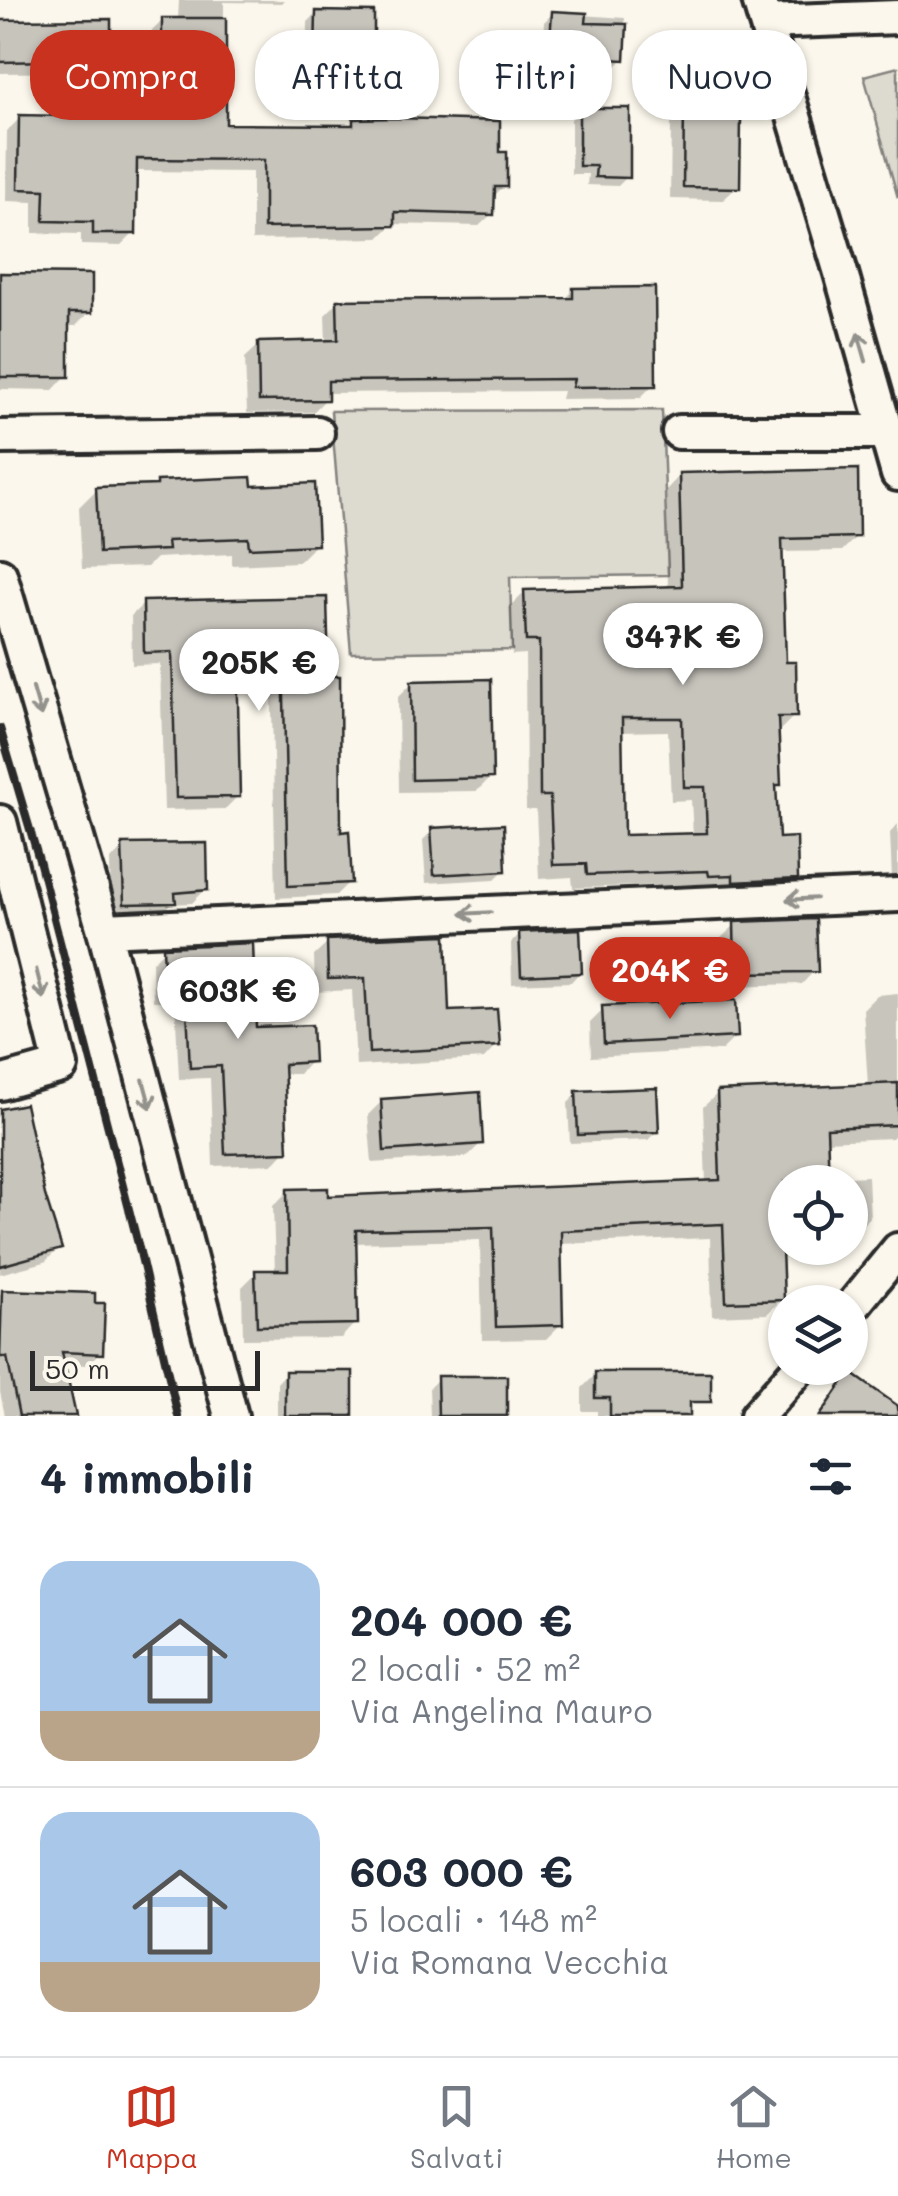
<!DOCTYPE html>
<html lang="it">
<head>
<meta charset="utf-8">
<style>
	body { margin:0; font-family:Mali,sans-serif; background:#f2f2f3; color:#1f2937; height:100vh; display:flex; flex-direction:column; font-size:38px; white-space:nowrap }
	* { box-sizing:border-box; margin:0 }
	p { font-size:32px; color:#747a83 }
	.icon { flex:none; width:55px; height:55px; fill:none; stroke:currentColor; stroke-width:2; stroke-linecap:round; stroke-linejoin:round }
	.map { position:relative; height:1416px; overflow:hidden }
	.sheet { display:flex; flex-direction:column; background:#fff; flex:1 }
	.sheet>* { flex:none }
	.top-card { position:absolute; left:30px; top:30px; width:840px; height:90px; display:flex; gap:20px }
	.fabs { position:absolute; left:768px; top:1165px; display:grid; gap:20px }
	.fabs a { display:grid; place-items:center; width:100px; height:100px; border-radius:50%; background:#fff; box-shadow:0 2px 8px #0004; font-size:50px }
	.scale { position:absolute; left:30px; bottom:25px; width:230px; box-sizing:border-box; padding-left:10px; border:5px solid #2b2b2b; border-top:0; font-size:28px; line-height:35px; white-space:nowrap; color:#2b2b2b; -webkit-text-stroke:8px #fbf7ec; paint-order:stroke }
	.price { position:absolute; translate:-50% -85px; padding:0 22px; border-radius:35px; background:#fff; color:#222; font-size:32px; line-height:65px; filter:drop-shadow(0 2px 5px #0008) }
	.price::after { content:''; position:absolute; left:50%; top:60px; width:30px; height:22px; margin-left:-15px; background:inherit; clip-path:polygon(0 0,100% 0,50% 100%) }
	.price.selected { background:#c8321e; color:#fff }
	ul { padding:0; list-style:none }
	li { display:flex; align-items:center; gap:30px; height:250px; padding:0 40px }
	li+li { border-top:2px solid #e0e1e3 }
	li span { display:grid; place-items:center; flex:none; width:280px; height:200px; border-radius:30px; color:#555 }
	li>.icon { margin-inline-start:auto }
	span .icon { width:120px; height:120px; fill:#fffc; stroke-width:1 }
	li b { font-size:42px }
	h2 { display:flex; justify-content:space-between; align-items:center; height:120px; padding:0 40px; font-size:42px }
	.tag { padding:0 35px; border-radius:40px; background:#fff; box-shadow:0 2px 8px #0004; font-size:35px; line-height:90px }
	.tag.selected { background:#c8321e; color:#fff }
	.tabs { display:flex; justify-content:space-around; align-items:center; height:140px; border-top:2px solid #e0e1e3; background:#fff; font-size:28px; color:#747a83 }
	.tabs a { display:grid; justify-items:center; gap:5px }
	.tabs .selected { color:#c8321e }
	.map>svg:first-child { display:block }
</style>
</head>
<body>
<div class="map">
<svg width="898" height="1416" viewBox="0 0 898 1416">
	<rect width="100%" height="100%" fill="#fbf7ec"/>
	<filter id="ink" filterUnits="userSpaceOnUse"><feTurbulence type="fractalNoise" baseFrequency=".01" numOctaves="2"/><feDisplacementMap in="SourceGraphic" scale="20" xChannelSelector="R" yChannelSelector="G"/><feConvolveMatrix kernelMatrix="1 2 1 2 8 2 1 2 1" color-interpolation-filters="sRGB"/></filter>
	<g filter="url(#ink)">
		<!-- green -->
		<g fill="#dddad0" stroke="#84827e" stroke-width="2.5">
			<polygon points="898,67 898,198 864,76"/>
			<polygon points="662,410 668,575 510,577 512,650 351,653 331,411"/>
		</g>
		<!-- shadow -->
		<g fill="#0003" fill-rule="evenodd">
			<polygon points="179,0 284,0 281,3 224,2 224,126 347,128 354,121 497,154 504,186 492,198 492,214 479,226 393,224 379,238 252,240 252,172 134,171 134,233 121,246 81,245 81,234 33,233 33,202 6,201 7,131 20,118 102,119 115,107 151,107 150,33 163,20 178,20"/>
			<polygon points="317,13 372,58 362,67 307,67 308,22"/>
			<polygon points="553,13 625,18 623,59 614,68 542,64 544,22"/>
			<polygon points="0,23 109,59 96,72 0,73"/>
			<polygon points="580,110 627,177 618,186 587,185 588,174 571,174 571,119"/>
			<polygon points="685,110 737,187 723,200 670,199 671,124"/>
			<polygon points="0,276 89,312 76,326 66,326 66,376 53,390 0,389"/>
			<polygon points="574,290 653,385 640,398 561,399 563,391 326,393 326,399 313,412 247,413 245,358 259,345 326,343 325,315 338,302 564,300"/>
			<path d="M680 475 857 536 842 551 780 552 783 664 794 716 779 731H776L778 784 774 789 776 841 796 878 781 893 695 890V884L573 888 572 877 539 879 536 810H526L525 654 512 655 510 607 525 592 668 589 666 490ZM668 731 671 801 691 800 693 836 621 838 620 732Z"/>
			<polygon points="158,484 250,488 316,544 298,562 232,565 232,554 156,558 147,567 82,569 79,507 97,489 154,487"/>
			<polygon points="325,600 326,678 339,834 349,882 336,895 276,898 271,662 234,663 238,796 225,809 164,810 160,664 132,665 131,616 144,603"/>
			<polygon points="412,683 491,777 477,791 399,792 398,697"/>
			<polygon points="898,824 898,880 892,880 890,833"/>
			<polygon points="432,831 504,870 495,879 426,883 423,840"/>
			<polygon points="123,847 206,889 192,903 171,904 159,916 111,917 110,861"/>
			<polygon points="735,925 815,970 802,984 722,986 721,938"/>
			<polygon points="520,934 580,972 571,982 512,984 511,943"/>
			<polygon points="328,943 447,1014 497,1045 484,1059 356,1066 352,990 315,992 314,956"/>
			<polygon points="164,950 253,1030 311,1061 299,1074 282,1074 285,1151 273,1164 213,1166 210,1078 179,1079 175,1001 153,1001 152,962"/>
			<polygon points="898,993 898,1132 892,1138 825,1141 826,1178 868,1176 870,1217 856,1231 850,1232 850,1182 785,1182 785,1234 779,1235 782,1299 767,1314 712,1316 710,1238 559,1244 561,1324 546,1339 482,1340 480,1240 353,1243 355,1323 341,1338 243,1339 242,1287 256,1273 275,1272 273,1206 288,1191 326,1199 706,1183 703,1107 718,1093 868,1086 863,1009 877,995"/>
			<polygon points="604,1009 736,1036 722,1050 591,1057 590,1023"/>
			<polygon points="577,1094 657,1131 648,1140 570,1143 568,1103"/>
			<polygon points="382,1101 481,1143 467,1157 372,1163 368,1115"/>
			<polygon points="0,1112 43,1195 59,1248 45,1262 0,1274"/>
			<polygon points="3,1292 101,1352 88,1365 62,1364 74,1416 5,1416 0,1392 0,1295"/>
			<polygon points="286,1373 350,1416 277,1416 277,1383"/>
			<polygon points="596,1374 657,1416 597,1416 597,1411 582,1411 582,1388"/>
			<polygon points="850,1375 898,1409 898,1416 818,1416 837,1389"/>
			<polygon points="438,1379 505,1416 430,1416 429,1388"/>
		</g>
		<!-- building -->
		<g fill="#c7c4bc" stroke="#2b2b2b" stroke-width="2.5" fill-rule="evenodd">
			<polygon points="316,11 374,12 374,59 315,59"/>
			<polygon points="552,11 587,13 586,23 627,24 625,60 549,56"/>
			<polygon points="162,18 226,18 226,124 353,125 353,119 396,118 500,121 500,152 507,152 507,187 495,187 494,215 395,212 395,226 264,228 264,160 137,159 136,234 93,234 93,222 44,221 45,190 18,189 19,115 114,117 114,104 162,105"/>
			<polygon points="111,19 111,60 0,62 0,20"/>
			<polygon points="579,108 630,108 630,178 595,177 596,166 579,166"/>
			<polygon points="684,108 720,108 720,118 741,119 740,188 683,187"/>
			<polygon points="0,273 92,274 92,313 69,313 69,377 0,377"/>
			<polygon points="655,287 656,386 572,387 574,379 328,381 328,400 259,401 258,342 338,340 337,300 573,298 573,288"/>
			<path d="M858 469 859 537 782 539 786 662H796L797 717H778L781 785H776L779 838 797 837 798 879 733 882V875L709 876 708 871 587 875 586 864 553 865 550 796H540L539 641H526L524 590 682 586 679 473ZM622 718H682L684 787H705L707 833 624 835Z"/>
			<polygon points="251,477 252,486 315,483 318,545 249,548 248,538 167,541 168,550 99,553 96,487 157,485 157,481"/>
			<polygon points="327,597 329,676 340,676 341,832 349,831 352,883 288,886 283,650 237,651 240,797 176,798 172,652 144,653 143,601"/>
			<polygon points="491,679 493,778 412,780 411,681"/>
			<polygon points="504,824 506,871 434,875 431,828"/>
			<polygon points="207,843 208,890 175,893 176,903 124,904 122,844"/>
			<polygon points="816,919 818,972 735,973 734,922"/>
			<polygon points="580,929 582,973 521,976 519,932"/>
			<polygon points="446,935 449,1011 497,1009 500,1046 369,1053 365,978 328,979 327,940"/>
			<polygon points="253,943 256,1027 312,1025 314,1062 284,1064 288,1152 225,1154 221,1066 190,1068 186,989 165,990 163,947"/>
			<polygon points="736,1000 738,1037 604,1044 602,1006"/>
			<polygon points="898,1083 898,1125 827,1128 829,1182 785,1182 785,1222 781,1222 784,1300 726,1302 723,1224 561,1231 563,1325 496,1327 493,1227 356,1230 358,1324 257,1326 255,1270 288,1270 287,1189 328,1188 328,1196 720,1180 717,1091"/>
			<polygon points="657,1088 659,1132 578,1135 576,1091"/>
			<polygon points="480,1092 483,1144 384,1151 381,1099"/>
			<polygon points="25,1104 45,1195 62,1249 0,1266 0,1109"/>
			<polygon points="2,1290 95,1293 95,1303 105,1303 103,1354 62,1352 76,1416 19,1416 7,1357 0,1357"/>
			<rect x="285" y="1371" width="68" height="45"/>
			<polygon points="595,1372 711,1372 711,1402 690,1402 690,1416 610,1416 610,1398 595,1398"/>
			<polygon points="850,1372 898,1406 898,1416 820,1416"/>
			<polygon points="437,1376 507,1376 507,1416 438,1416"/>
		</g>
		<g fill="none" stroke-linecap="round" stroke-linejoin="round">
			<defs>
				<g id="minor">
					<polyline points="759,0 841,273 898,474"/>
					<polyline points="766,22 898,17"/>
					<polyline points="679,432 885,432"/>
					<polyline points="0,437 317,433"/>
					<polyline points="0,575 104,930 231,1416"/>
					<polyline points="0,822 61,1066 0,1083"/>
					<polyline points="104,930 898,895"/>
					<polyline points="850,1309 898,1250"/>
					<polyline points="757,1416 799,1368"/>
				</g>
			</defs>
			<!-- minor casing -->
			<use href="#minor" stroke="#2b2b2b" stroke-width="40"/>
			<!-- minor -->
			<use href="#minor" stroke="#fbf7ec" stroke-width="32"/>
			<!-- rail -->
			<polyline stroke="#2b2b2b" stroke-width="8" points="0,728 39,860 139,1248 178,1416"/>
		</g>
		<!-- one-way arrows -->
		<defs><path id="oneway-shaft" d="M-6 0H5M1.5-3L5.5 0L1.5 3" fill="none" stroke-width="1.6" stroke-linecap="round" stroke-linejoin="round" transform="scale(2.5)"/></defs>
		<g stroke="#93918c">
			<use href="#oneway-shaft" transform="translate(862 347) rotate(-106)"/>
			<use href="#oneway-shaft" transform="translate(37 702) rotate(74)"/>
			<use href="#oneway-shaft" transform="translate(801 899) rotate(177)"/>
			<use href="#oneway-shaft" transform="translate(476 913) rotate(177)"/>
			<use href="#oneway-shaft" transform="translate(40 984) rotate(76)"/>
			<use href="#oneway-shaft" transform="translate(147 1094) rotate(75)"/>
		</g>
	</g>
</svg>
<div class="fabs">
<a><svg class="icon" aria-label="locate" viewBox="0 0 24 24"><circle cx="12" cy="12" r="6"/><path d="M12 2v4M12 18v4M2 12h4M18 12h4"/></svg></a>
<a><svg class="icon" aria-label="layers" viewBox="0 0 24 24"><path d="M12 4l9 5-9 5-9-5zM3 14l9 5 9-5"/></svg></a>
</div>
<div class="scale">50 m</div>
<b class="price" style="left:683px;top:688px">347K €</b>
<b class="price" style="left:259px;top:714px">205K €</b>
<b class="price selected" style="left:670px;top:1022px">204K €</b>
<b class="price" style="left:238px;top:1042px">603K €</b>
<div class="top-card">
<a class="tag selected">Compra</a>
<a class="tag">Affitta</a>
<a class="tag">Filtri</a>
<a class="tag">Nuovo</a>
</div>
</div>
<section class="sheet">
<h2>4 immobili<svg class="icon" aria-label="filters" viewBox="0 0 24 24"><path d="M4 7h16M4 17h16"/><circle cx="9" cy="7" r="2"/><circle cx="15" cy="17" r="2"/></svg></h2>
<ul>
<li><span style="background:linear-gradient(#a9c7e8 75%,#b9a48a 0)"><svg class="icon" aria-label="home" viewBox="0 0 24 24"><path d="M3 11l9-7 9 7M6 9v11h12V9"/></svg></span><div><b>204 000 €</b><p>2 locali · 52 m²</p><p>Via Angelina Mauro</p></div></li>
<li><span style="background:linear-gradient(#a9c7e8 75%,#b9a48a 0)"><svg class="icon" aria-label="home" viewBox="0 0 24 24"><path d="M3 11l9-7 9 7M6 9v11h12V9"/></svg></span><div><b>603 000 €</b><p>5 locali · 148 m²</p><p>Via Romana Vecchia</p></div></li>
</ul>
</section>
<nav class="tabs">
<a class="selected"><svg class="icon" aria-label="map" viewBox="0 0 24 24"><path d="M3 6l6-2 6 2 6-2v14l-6 2-6-2-6 2zM9 4v14M15 6v14"/></svg>Mappa</a>
<a><svg class="icon" aria-label="saved" viewBox="0 0 24 24"><path d="M7 4h10v16l-5-4-5 4z"/></svg>Salvati</a>
<a><svg class="icon" aria-label="home" viewBox="0 0 24 24"><path d="M3 11l9-7 9 7M6 9v11h12V9"/></svg>Home</a>
</nav>
</body>
</html>
